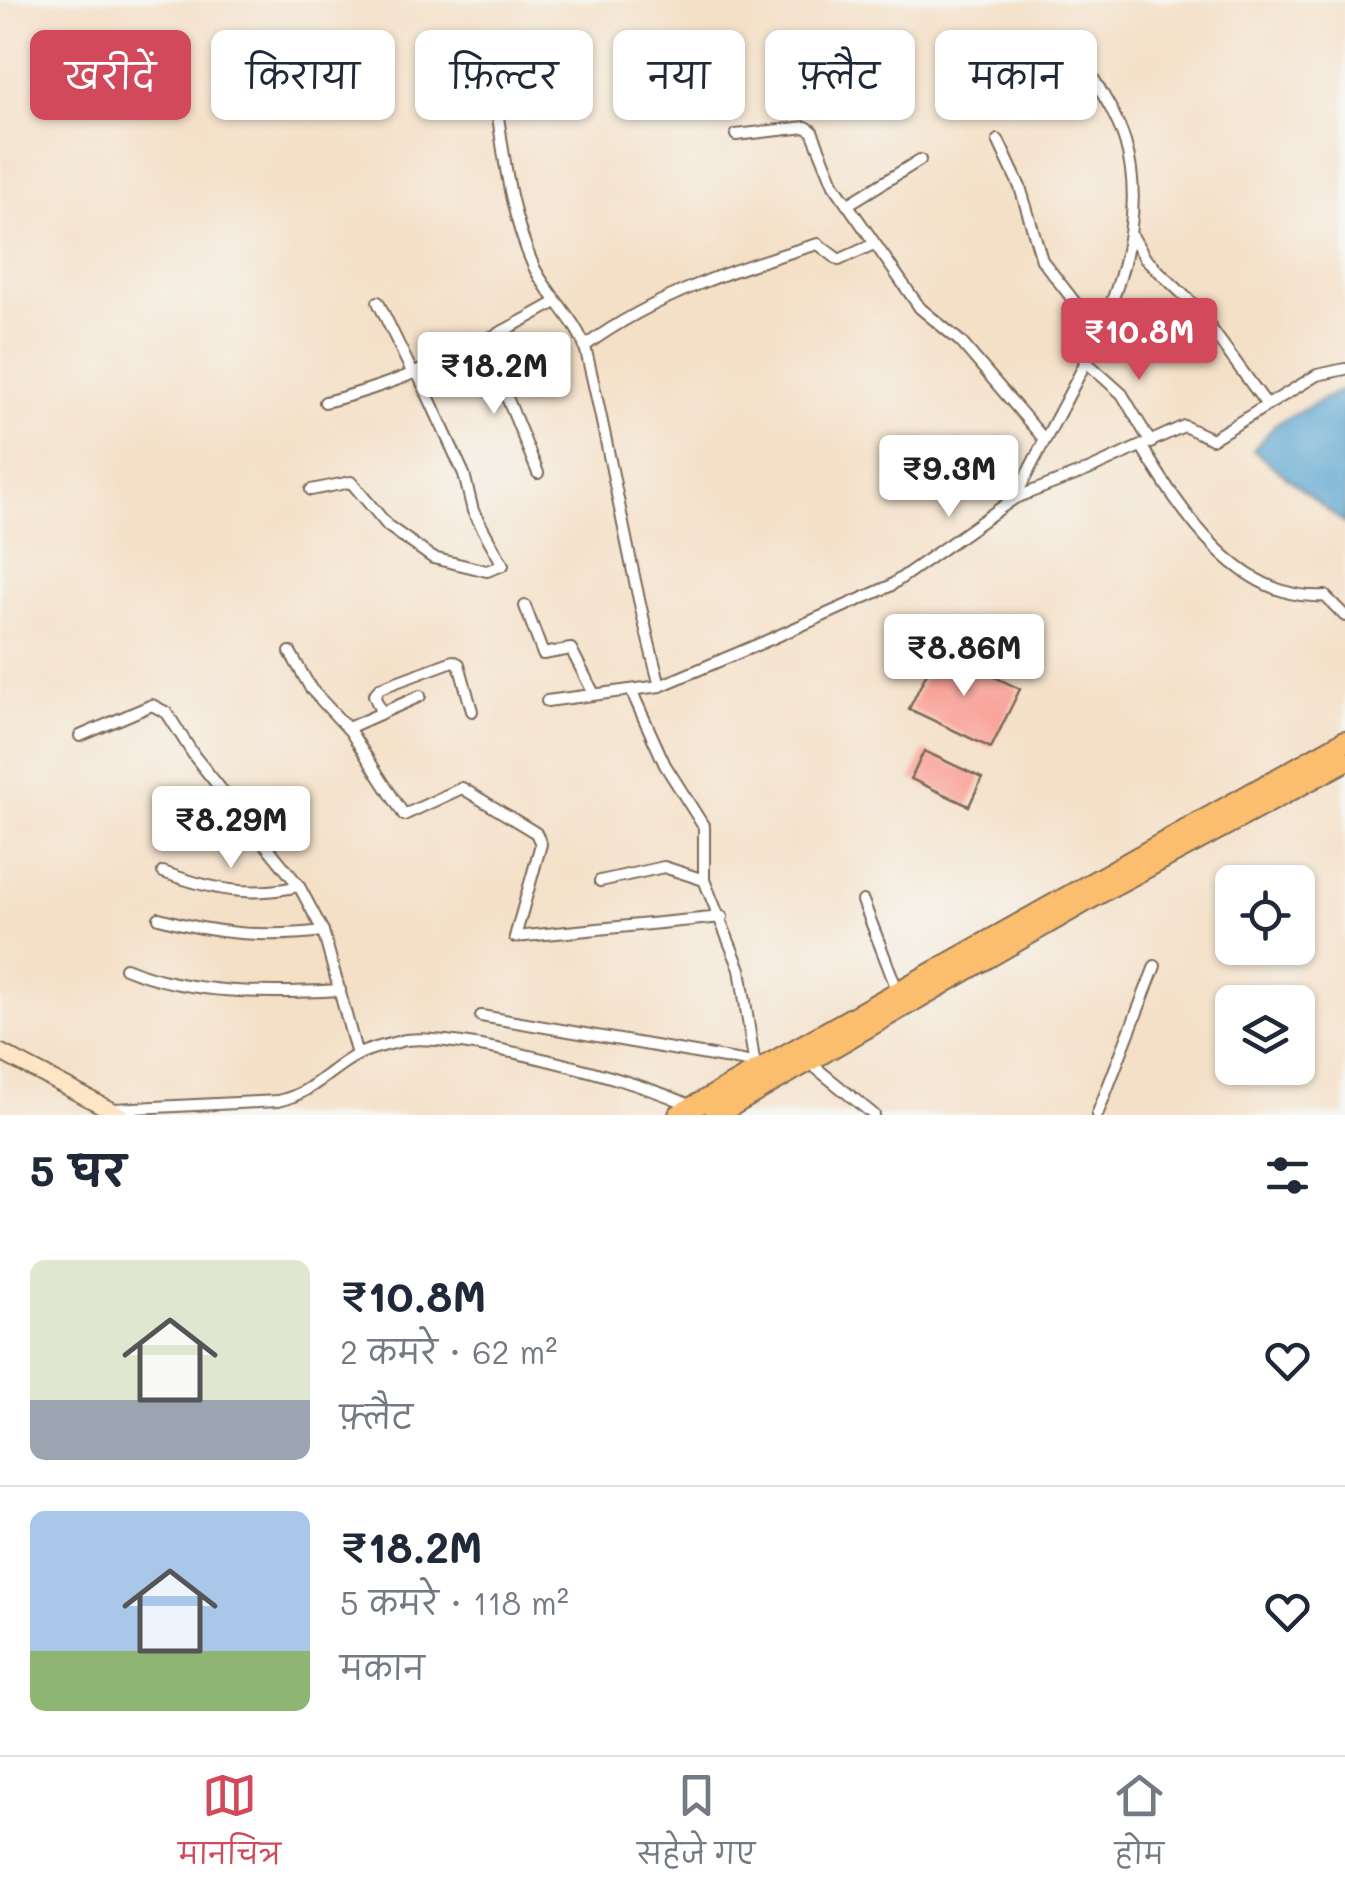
<!DOCTYPE html>
<html lang="hi">
<head>
<meta charset="utf-8">
<style>
	body { margin:0; font-family:Mali,"Playpen Sans Deva",sans-serif; background:#f2f2f3; color:#1f2937; height:100vh; display:flex; flex-direction:column; font-size:38px; white-space:nowrap }
	* { box-sizing:border-box; margin:0 }
	p { font-size:32px; color:#747a83 }
	.icon { flex:none; width:55px; height:55px; fill:none; stroke:currentColor; stroke-width:2; stroke-linecap:round; stroke-linejoin:round }
	.map { position:relative; height:1115px; overflow:hidden }
	.drawer { display:flex; flex-direction:column; background:#fff; flex:1 }
	.drawer>* { flex:none }
	.hud { position:absolute; left:30px; top:30px; width:1285px; height:90px; display:flex; gap:20px }
	.fabs { position:absolute; left:1215px; top:865px; display:grid; gap:20px }
	.fabs a { display:grid; place-items:center; width:100px; height:100px; border-radius:15px; background:#fff; box-shadow:0 2px 8px #0004; font-size:50px }
	.price { position:absolute; translate:-50% -85px; padding:0 22px; border-radius:10px; background:#fff; color:#222; font-size:32px; line-height:65px; filter:drop-shadow(0 2px 5px #0008) }
	.price::after { content:''; position:absolute; left:50%; top:60px; width:30px; height:22px; margin-left:-15px; background:inherit; clip-path:polygon(0 0,100% 0,50% 100%) }
	.price.on { background:#d1495b; color:#fff }
	ul { padding:0; list-style:none }
	li { display:flex; align-items:center; gap:30px; height:250px; padding:0 30px }
	li+li { border-top:2px solid #e0e1e3 }
	li span { display:grid; place-items:center; flex:none; width:280px; height:200px; border-radius:15px; color:#555 }
	li>.icon { margin-inline-start:auto }
	span .icon { width:120px; height:120px; fill:#fffc; stroke-width:1 }
	li b { font-size:42px }
	h2 { display:flex; justify-content:space-between; align-items:center; height:120px; padding:0 30px; font-size:42px }
	.chip { padding:0 35px; border-radius:15px; background:#fff; box-shadow:0 2px 8px #0004; font-size:35px; line-height:90px }
	.chip.on { background:#d1495b; color:#fff }
	.menu { display:flex; justify-content:space-around; align-items:center; height:140px; border-top:2px solid #e0e1e3; background:#fff; font-size:28px; color:#747a83 }
	.menu a { display:grid; justify-items:center; gap:5px }
	.menu .on { color:#d1495b }
	.map>svg:first-child { display:block }
</style>
</head>
<body>
<div class="map">
<svg width="1345" height="1115" viewBox="0 0 1345 1115">
	<rect width="100%" height="100%" fill="#f6f6f2"/>
	<filter id="ink" filterUnits="userSpaceOnUse"><feTurbulence type="fractalNoise" baseFrequency=".01" numOctaves="2"/><feDisplacementMap in="SourceGraphic" scale="20" xChannelSelector="R" yChannelSelector="G"/><feConvolveMatrix kernelMatrix="1 2 1 2 8 2 1 2 1" color-interpolation-filters="sRGB"/></filter>
	<filter id="wash" filterUnits="userSpaceOnUse"><feTurbulence type="fractalNoise" baseFrequency=".0048" numOctaves="4" result="noise"/><feDisplacementMap in="SourceGraphic" scale="40" xChannelSelector="R" yChannelSelector="G"/><feGaussianBlur stdDeviation="2.25" result="paint"/><feColorMatrix in="noise" values="0 0 0 0 0 0 0 0 0 0 0 0 0 0 0 0 0 1.4 0 .05"/><feComposite in="paint" operator="in"/></filter>
	<g filter="url(#wash)">
		<rect width="100%" height="100%" fill="#f4e0c7"/>
		<!-- water -->
		<polygon fill="#57a3cf" stroke="#496676" stroke-width="2.5" points="1341,390 1345,394 1345,524 1253,450 1276,424"/>
		<g id="blocks">
			<!-- building -->
			<g fill="#f9a39a">
				<polygon points="938,650 1020,689 991,748 909,709"/>
				<polygon points="924,751 982,778 969,806 911,779"/>
			</g>
		</g>
	</g>
	<g filter="url(#ink)">
		<use href="#blocks" fill-opacity="0" stroke="#7c6a59" stroke-width="2.5"/>
		<g fill="none" stroke-linecap="round" stroke-linejoin="round">
			<defs>
				<g id="street">
					<path d="M495 96C504 155 509 212 534 267 547 295 578 321 586 351 613 462 630 575 660 686"/>
					<polyline points="736,135 806,127 812,131 834,185 920,308 961,342 1043,438"/>
					<polyline points="998,140 1020,187 1042,260 1098,332"/>
					<polyline points="847,205 920,160"/>
					<polyline points="1133,237 1145,258 1193,304 1267,405"/>
					<polyline points="378,302 413,374"/>
					<path d="M585 346C655 295 736 268 818 244L839 260 874 244"/>
					<polyline points="478,347 506,395 538,473"/>
					<polyline points="1084,360 1122,394 1151,443"/>
					<path d="M325 402C408 382 482 344 556 302"/>
					<path d="M1142 447C1181 511 1239 602 1325 596L1345 616"/>
					<polyline points="311,490 351,482 388,526 433,558 487,571 503,565 473,511 464,474 417,372"/>
					<path d="M1015 498C1066 391 1161 262 1125 142 1115 109 1091 77 1075 47"/>
					<polyline points="525,606 543,654 571,649 594,694"/>
					<polyline points="290,652 311,689 350,731 404,815 462,788 536,833 541,844 515,937 722,917"/>
					<polyline points="631,690 665,765 704,827 704,880 740,969 756,1073"/>
					<polyline points="547,701 660,686 764,642 890,586 1015,498 1088,470 1184,426 1212,439 1317,375 1345,369"/>
					<polyline points="381,712 374,695 380,688 453,661 459,664 472,711"/>
					<polyline points="348,728 420,696"/>
					<polyline points="80,736 152,705 167,713 195,757 299,886 323,931 357,1055"/>
					<path d="M163 872C210 889 249 898 299 886"/>
					<polyline points="600,881 664,867 704,880"/>
					<polyline points="863,901 898,992"/>
					<path d="M159 918C215 934 266 938 323 931"/>
					<path d="M125 968C191 995 270 994 340 990"/>
					<polyline points="481,1016 753,1063"/>
					<polyline points="810,1063 874,1115"/>
					<path d="M114 1109 278 1101C313 1093 328 1070 357 1055 370 1048 388 1045 401 1041 448 1029 647 1082 693 1107"/>
					<polyline points="1097,1115 1155,966"/>
				</g>
				<polyline id="secondary" points="0,1052 120,1115"/>
				<g id="highway">
					<polyline points="679,1115 1345,741"/>
					<polyline points="715,1115 1110,887 1345,761"/>
				</g>
			</defs>
			<!-- street casing -->
			<use href="#street" stroke="#7c6a59" stroke-width="14"/>
			<!-- secondary casing -->
			<use href="#secondary" stroke="#7c6a59" stroke-width="19"/>
			<!-- highway casing -->
			<use href="#highway" stroke="#7c6a59" stroke-width="24"/>
			<!-- street -->
			<use href="#street" stroke="#fff" stroke-width="10"/>
			<!-- secondary -->
			<use href="#secondary" stroke="#fde5c5" stroke-width="15"/>
			<!-- highway -->
			<use href="#highway" stroke="#fbbd6e" stroke-width="20"/>
		</g>
	</g>
</svg>
<div class="fabs">
<a><svg class="icon" aria-label="locate" viewBox="0 0 24 24"><circle cx="12" cy="12" r="6"/><path d="M12 2v4M12 18v4M2 12h4M18 12h4"/></svg></a>
<a><svg class="icon" aria-label="layers" viewBox="0 0 24 24"><path d="M12 4l9 5-9 5-9-5zM3 14l9 5 9-5"/></svg></a>
</div>
<b class="price on" style="left:1139px;top:383px">₹10.8M</b>
<b class="price" style="left:494px;top:417px">₹18.2M</b>
<b class="price" style="left:949px;top:520px">₹9.3M</b>
<b class="price" style="left:964px;top:699px">₹8.86M</b>
<b class="price" style="left:231px;top:871px">₹8.29M</b>
<div class="hud">
<a class="chip on">खरीदें</a>
<a class="chip">किराया</a>
<a class="chip">फ़िल्टर</a>
<a class="chip">नया</a>
<a class="chip">फ़्लैट</a>
<a class="chip">मकान</a>
</div>
</div>
<section class="drawer">
<h2>5 घर<svg class="icon" aria-label="filters" viewBox="0 0 24 24"><path d="M4 7h16M4 17h16"/><circle cx="9" cy="7" r="2"/><circle cx="15" cy="17" r="2"/></svg></h2>
<ul>
<li><span style="background:linear-gradient(#dfe7d0 70%,#9aa5b1 0)"><svg class="icon" aria-label="home" viewBox="0 0 24 24"><path d="M3 11l9-7 9 7M6 9v11h12V9"/></svg></span><div><b>₹10.8M</b><p>2 कमरे · 62 m²</p><p>फ़्लैट</p></div><svg class="icon" aria-label="heart" viewBox="0 0 24 24"><path d="M12 20l-8-8c-3-5 5-10 8-4 3-6 11-1 8 4z"/></svg></li>
<li><span style="background:linear-gradient(#a9c7e8 70%,#8fb573 0)"><svg class="icon" aria-label="home" viewBox="0 0 24 24"><path d="M3 11l9-7 9 7M6 9v11h12V9"/></svg></span><div><b>₹18.2M</b><p>5 कमरे · 118 m²</p><p>मकान</p></div><svg class="icon" aria-label="heart" viewBox="0 0 24 24"><path d="M12 20l-8-8c-3-5 5-10 8-4 3-6 11-1 8 4z"/></svg></li>
</ul>
</section>
<nav class="menu">
<a class="on"><svg class="icon" aria-label="map" viewBox="0 0 24 24"><path d="M3 6l6-2 6 2 6-2v14l-6 2-6-2-6 2zM9 4v14M15 6v14"/></svg>मानचित्र</a>
<a><svg class="icon" aria-label="saved" viewBox="0 0 24 24"><path d="M7 4h10v16l-5-4-5 4z"/></svg>सहेजे गए</a>
<a><svg class="icon" aria-label="home" viewBox="0 0 24 24"><path d="M3 11l9-7 9 7M6 9v11h12V9"/></svg>होम</a>
</nav>
</body>
</html>
